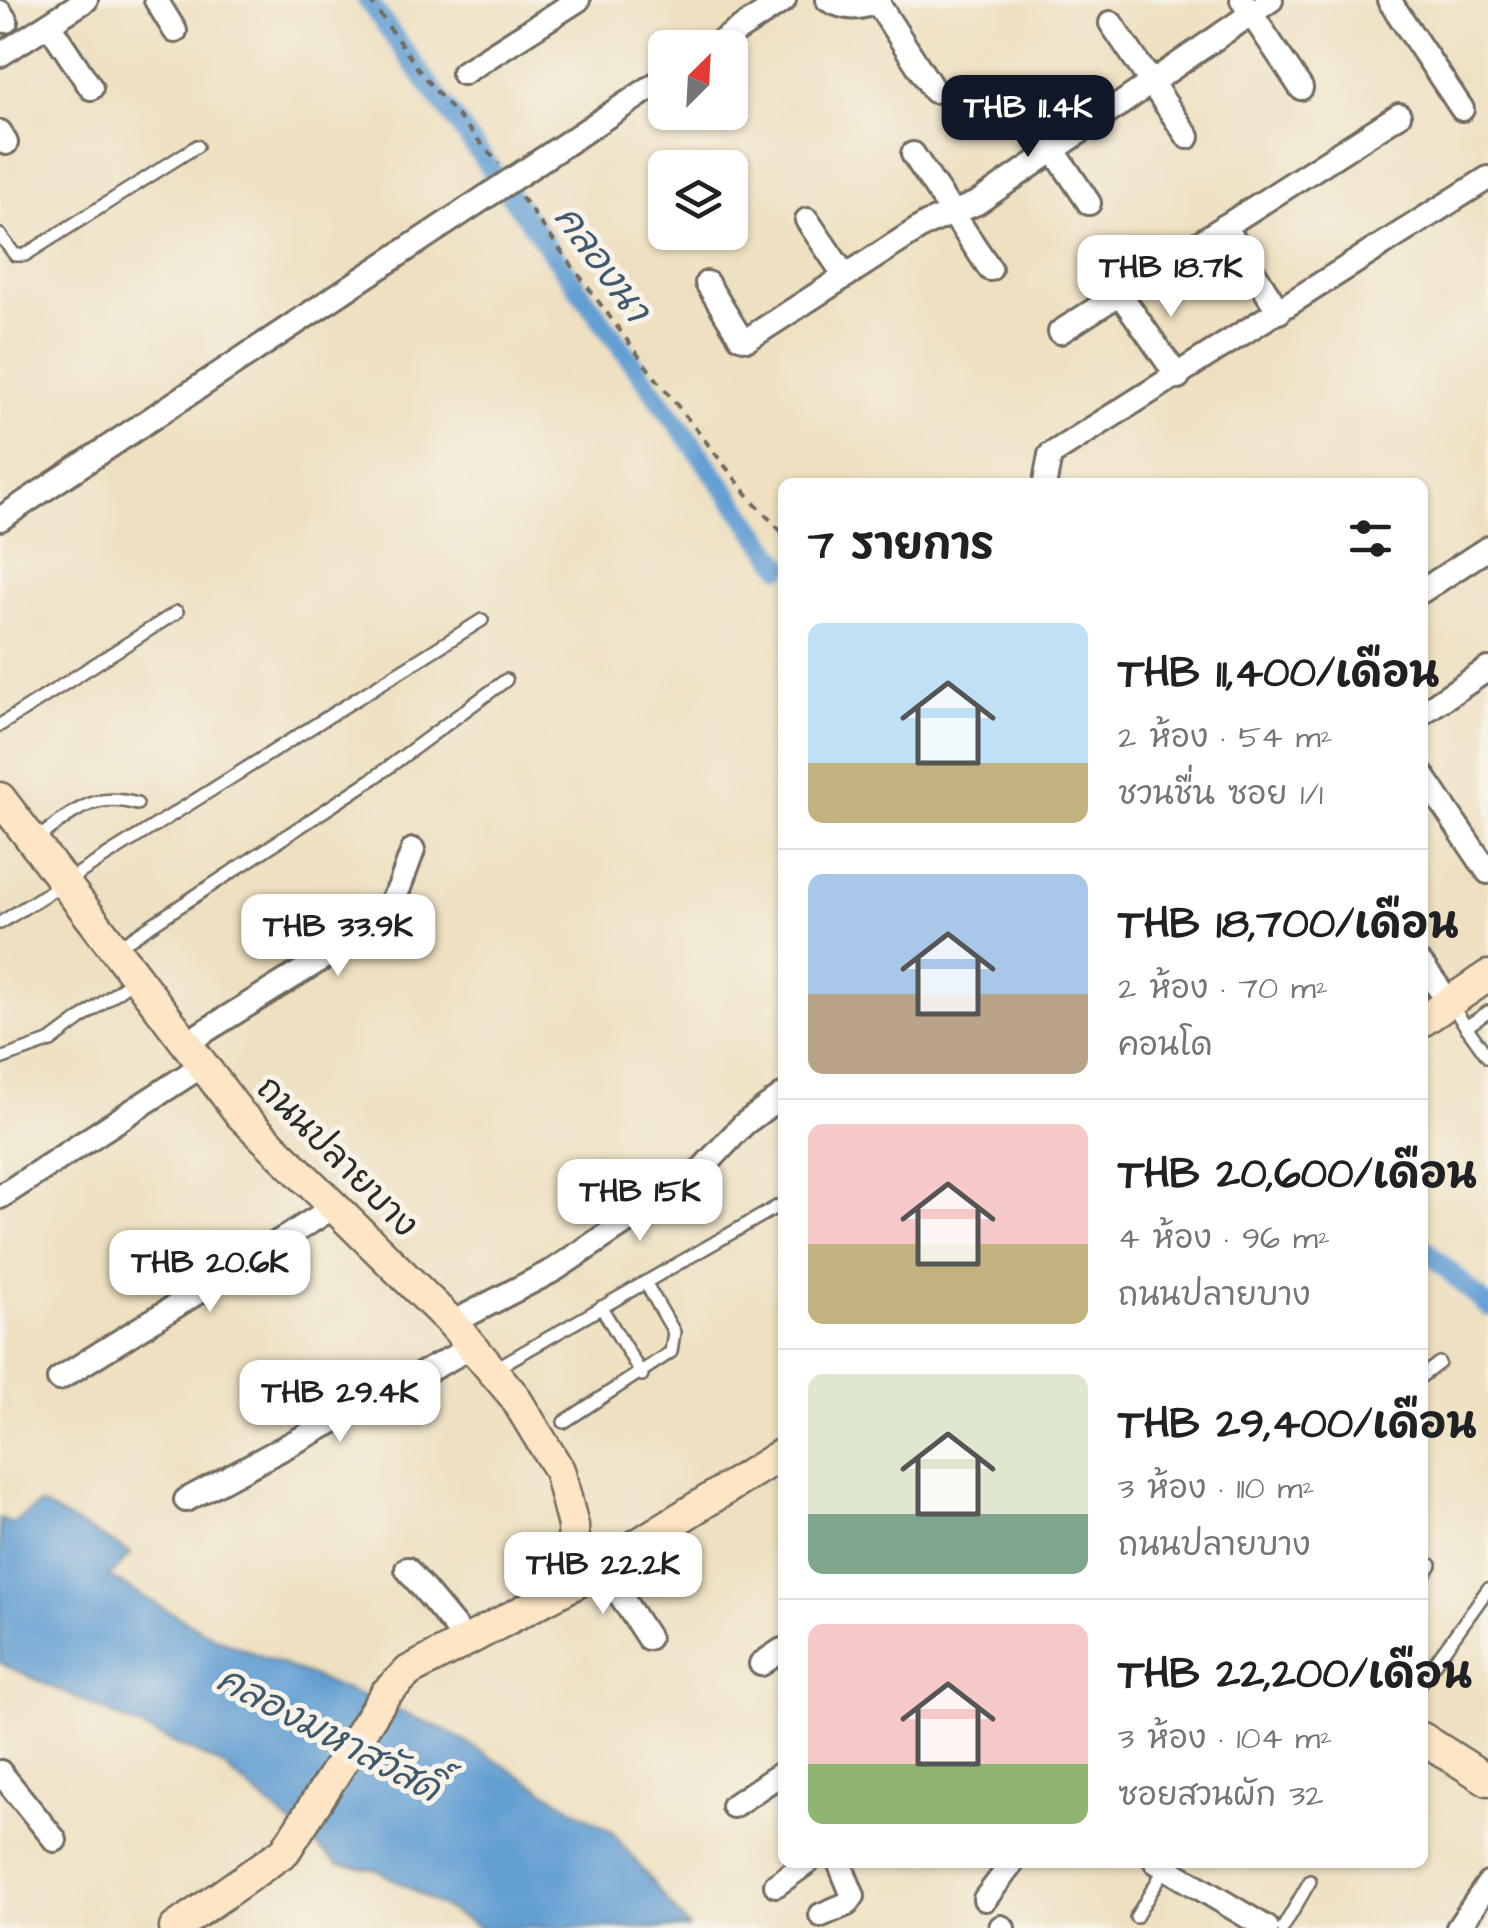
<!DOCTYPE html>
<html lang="th">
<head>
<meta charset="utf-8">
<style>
	body { margin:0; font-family:"Architects Daughter","Playpen Sans Thai",sans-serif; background:#f6f6f6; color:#202124; height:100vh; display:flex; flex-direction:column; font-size:38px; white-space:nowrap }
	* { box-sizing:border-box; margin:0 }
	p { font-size:32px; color:#757577 }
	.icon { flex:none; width:55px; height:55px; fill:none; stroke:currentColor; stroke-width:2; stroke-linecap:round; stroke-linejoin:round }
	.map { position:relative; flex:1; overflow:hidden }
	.drawer { position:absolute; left:778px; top:478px; width:650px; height:1390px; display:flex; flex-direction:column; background:#fff; border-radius:15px; box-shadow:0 2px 8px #0004 }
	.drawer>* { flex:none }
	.needle { width:65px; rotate:24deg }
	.fabs { position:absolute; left:648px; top:30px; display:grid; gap:20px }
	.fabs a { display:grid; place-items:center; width:100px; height:100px; border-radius:15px; background:#fff; box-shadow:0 2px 8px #0004; font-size:50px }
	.price { position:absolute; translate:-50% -85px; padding:0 22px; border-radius:20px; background:#fff; color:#222; font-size:32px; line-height:65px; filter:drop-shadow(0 2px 5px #0008) }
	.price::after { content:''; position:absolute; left:50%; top:60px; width:30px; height:22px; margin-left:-15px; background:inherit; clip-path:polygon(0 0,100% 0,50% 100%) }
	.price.current { background:#111827; color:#fff }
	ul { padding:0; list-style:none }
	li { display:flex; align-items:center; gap:30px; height:250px; padding:0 30px }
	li+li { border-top:2px solid #e0e0e0 }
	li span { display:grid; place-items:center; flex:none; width:280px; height:200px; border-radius:15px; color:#555 }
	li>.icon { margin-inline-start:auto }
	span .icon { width:120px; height:120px; fill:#fffc; stroke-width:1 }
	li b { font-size:42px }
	h2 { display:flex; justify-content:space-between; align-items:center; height:120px; padding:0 30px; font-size:42px }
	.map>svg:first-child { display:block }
</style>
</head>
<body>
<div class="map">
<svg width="1488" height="1928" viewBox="0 0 1488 1928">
	<rect width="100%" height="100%" fill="#f7f3e8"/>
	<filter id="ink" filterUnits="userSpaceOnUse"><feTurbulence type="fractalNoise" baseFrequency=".01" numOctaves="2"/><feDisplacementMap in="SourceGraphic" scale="20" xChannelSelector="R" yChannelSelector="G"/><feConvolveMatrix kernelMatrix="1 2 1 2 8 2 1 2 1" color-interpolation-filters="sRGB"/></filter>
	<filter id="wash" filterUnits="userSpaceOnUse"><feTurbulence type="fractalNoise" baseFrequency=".0048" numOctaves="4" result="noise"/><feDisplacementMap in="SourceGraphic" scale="40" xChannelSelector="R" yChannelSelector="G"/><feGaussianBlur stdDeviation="2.25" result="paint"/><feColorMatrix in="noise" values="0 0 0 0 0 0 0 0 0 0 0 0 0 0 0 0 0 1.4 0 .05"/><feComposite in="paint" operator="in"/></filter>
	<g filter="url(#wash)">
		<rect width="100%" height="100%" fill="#eee0c0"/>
		<!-- water -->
		<polygon fill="#639fd3" stroke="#47657f" stroke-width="2.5" points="40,1504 131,1553 109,1577 216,1638 446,1730 613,1833 689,1928 480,1928 375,1869 338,1864 222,1765 0,1663 0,1519 12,1524"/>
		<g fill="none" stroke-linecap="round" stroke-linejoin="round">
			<!-- canal -->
			<g stroke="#639fd3" stroke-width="20">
				<polyline points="367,0 782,567"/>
				<polyline points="1422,1246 1488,1307"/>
			</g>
		</g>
	</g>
	<g filter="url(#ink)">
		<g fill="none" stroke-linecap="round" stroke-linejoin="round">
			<defs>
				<g id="lane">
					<polyline points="0,235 15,255 25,255 197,146"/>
					<polyline points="0,725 177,612"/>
					<path d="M33 841C71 816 90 790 137 804"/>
					<polyline points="0,923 482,620"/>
					<polyline points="118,947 374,778 506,680"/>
					<polyline points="1450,1004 1488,1057"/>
					<polyline points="1466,1027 1488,1012"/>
					<polyline points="0,1059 51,1041 133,980"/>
					<polyline points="601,1307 642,1375"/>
					<polyline points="496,1368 782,1204"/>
					<polyline points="1422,1376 1439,1363"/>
					<polyline points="564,1422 671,1352 674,1332 645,1282"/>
					<polyline points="1422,1577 1431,1565"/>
					<polyline points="1422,1681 1488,1589"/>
					<polyline points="1136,1917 1167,1865"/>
					<polyline points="1283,1928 1310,1881"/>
				</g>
				<g id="street">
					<polyline points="156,0 175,31"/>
					<path d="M828 0C846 10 861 10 879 0"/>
					<polyline points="1242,0 1301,88"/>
					<polyline points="1389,0 1462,109"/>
					<polyline points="877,2 934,91"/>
					<polyline points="0,12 6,21"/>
					<polyline points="1111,23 1188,137"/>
					<polyline points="50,26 91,88"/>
					<polyline points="711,48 784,0"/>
					<polyline points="0,55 86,0"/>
					<polyline points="463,73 578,0"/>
					<polyline points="1012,88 1089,203"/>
					<polyline points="0,132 6,143"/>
					<polyline points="913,154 990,269"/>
					<polyline points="807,220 845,276"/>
					<polyline points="1225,226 1279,312"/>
					<polyline points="707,283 740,337 748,339 926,224 977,203 1271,0"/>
					<polyline points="1120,294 1178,377"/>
					<polyline points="1060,332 1399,115"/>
					<polyline points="1045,482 1050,455 1488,178"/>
					<polyline points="0,519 665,78"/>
					<polyline points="1422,591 1488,548"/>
					<polyline points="1422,713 1488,669"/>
					<polyline points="1424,777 1488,872"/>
					<polyline points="1422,965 1449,1002"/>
					<polyline points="186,1043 378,924 399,888 413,850"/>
					<polyline points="0,1197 203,1065"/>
					<polyline points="452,1323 554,1270 626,1222 702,1169 744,1124 782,1096"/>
					<polyline points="59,1379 334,1207"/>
					<polyline points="186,1500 472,1347"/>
					<polyline points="602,1567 648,1638"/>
					<polyline points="407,1569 466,1640"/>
					<polyline points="761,1664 782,1650"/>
					<polyline points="0,1772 55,1840"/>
					<polyline points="733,1806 782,1773"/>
					<polyline points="1156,1862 1267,1928"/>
					<polyline points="776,1885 808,1862"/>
					<polyline points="985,1899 1013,1862"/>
					<polyline points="821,1915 847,1904 853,1896 839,1862"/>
					<polyline points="1001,1927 1003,1928"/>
					<polyline points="1458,1928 1488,1884"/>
				</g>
				<g id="secondary">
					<polyline points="0,798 240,1114 452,1323 514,1396 559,1470 573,1526 576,1583"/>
					<polyline points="1422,1021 1488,976"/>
					<polyline points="1422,1738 1488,1780"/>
					<polyline points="175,1928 285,1851 386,1693 409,1671 576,1583 782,1454"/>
				</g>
			</defs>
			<!-- lane casing -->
			<use href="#lane" stroke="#6f6a5f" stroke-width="16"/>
			<!-- street casing -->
			<use href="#street" stroke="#6f6a5f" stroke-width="28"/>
			<!-- secondary casing -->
			<use href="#secondary" stroke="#6f6a5f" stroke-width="35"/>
			<!-- path -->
			<g stroke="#6f6a5f" stroke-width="4" stroke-dasharray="8 8" stroke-linecap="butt">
				<polyline points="370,0 423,76 499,164"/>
				<polyline points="521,197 647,367 755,504 782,532"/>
			</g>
			<!-- lane -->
			<use href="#lane" stroke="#fff" stroke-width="11"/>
			<!-- street -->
			<use href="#street" stroke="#fff" stroke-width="22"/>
			<!-- secondary -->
			<use href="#secondary" stroke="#fde5c5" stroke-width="30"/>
		</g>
	</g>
	<g text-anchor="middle" stroke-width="10" stroke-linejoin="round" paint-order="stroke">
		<!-- street labels -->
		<g font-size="35" fill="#2b2b2b" stroke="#f7f3e8">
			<text transform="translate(338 1156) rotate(45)" y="12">ถนนปลายบาง</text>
		</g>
		<!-- water labels -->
		<g font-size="38" font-style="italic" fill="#41596e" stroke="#f7f3e8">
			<text transform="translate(603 263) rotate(54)" y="13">คลองนา</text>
			<text transform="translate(329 1733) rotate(28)" y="13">คลองมหาสวัสดิ์</text>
		</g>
	</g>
</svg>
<div class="fabs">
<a><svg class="needle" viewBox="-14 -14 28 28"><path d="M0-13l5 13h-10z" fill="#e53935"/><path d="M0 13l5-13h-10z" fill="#757577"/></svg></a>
<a><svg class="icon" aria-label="layers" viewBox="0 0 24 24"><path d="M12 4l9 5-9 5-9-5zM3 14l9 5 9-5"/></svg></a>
</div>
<b class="price current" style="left:1028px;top:160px">THB 11.4K</b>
<b class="price" style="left:1171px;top:320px">THB 18.7K</b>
<b class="price" style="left:338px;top:979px">THB 33.9K</b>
<b class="price" style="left:640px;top:1244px">THB 15K</b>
<b class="price" style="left:210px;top:1315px">THB 20.6K</b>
<b class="price" style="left:340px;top:1445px">THB 29.4K</b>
<b class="price" style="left:603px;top:1617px">THB 22.2K</b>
<section class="drawer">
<h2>7 รายการ<svg class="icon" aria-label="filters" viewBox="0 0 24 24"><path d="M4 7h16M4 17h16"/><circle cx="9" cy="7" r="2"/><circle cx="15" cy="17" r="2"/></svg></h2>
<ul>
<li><span style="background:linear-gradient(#bfe0f5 70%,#c2b280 0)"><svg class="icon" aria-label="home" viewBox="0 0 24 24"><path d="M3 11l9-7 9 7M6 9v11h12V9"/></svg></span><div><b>THB 11,400/เดือน</b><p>2 ห้อง · 54 m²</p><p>ชวนชื่น ซอย 1/1</p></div></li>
<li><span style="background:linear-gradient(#a9c7e8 60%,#b9a48a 0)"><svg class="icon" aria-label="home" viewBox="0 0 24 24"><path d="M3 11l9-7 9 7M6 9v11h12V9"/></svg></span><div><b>THB 18,700/เดือน</b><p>2 ห้อง · 70 m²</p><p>คอนโด</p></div></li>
<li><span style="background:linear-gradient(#f6c9c9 60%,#c2b280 0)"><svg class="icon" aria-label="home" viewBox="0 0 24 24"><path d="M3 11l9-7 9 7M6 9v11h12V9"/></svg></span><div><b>THB 20,600/เดือน</b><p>4 ห้อง · 96 m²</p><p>ถนนปลายบาง</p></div></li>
<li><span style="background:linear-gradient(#dfe7d0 70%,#7fa58c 0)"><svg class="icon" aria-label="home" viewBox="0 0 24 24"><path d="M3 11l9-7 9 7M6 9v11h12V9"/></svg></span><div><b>THB 29,400/เดือน</b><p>3 ห้อง · 110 m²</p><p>ถนนปลายบาง</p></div></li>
<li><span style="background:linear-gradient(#f6c9c9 70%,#8fb573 0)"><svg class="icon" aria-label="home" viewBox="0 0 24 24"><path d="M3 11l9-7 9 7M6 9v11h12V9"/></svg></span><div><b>THB 22,200/เดือน</b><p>3 ห้อง · 104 m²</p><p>ซอยสวนผัก 32</p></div></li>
</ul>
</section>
</div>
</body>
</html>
